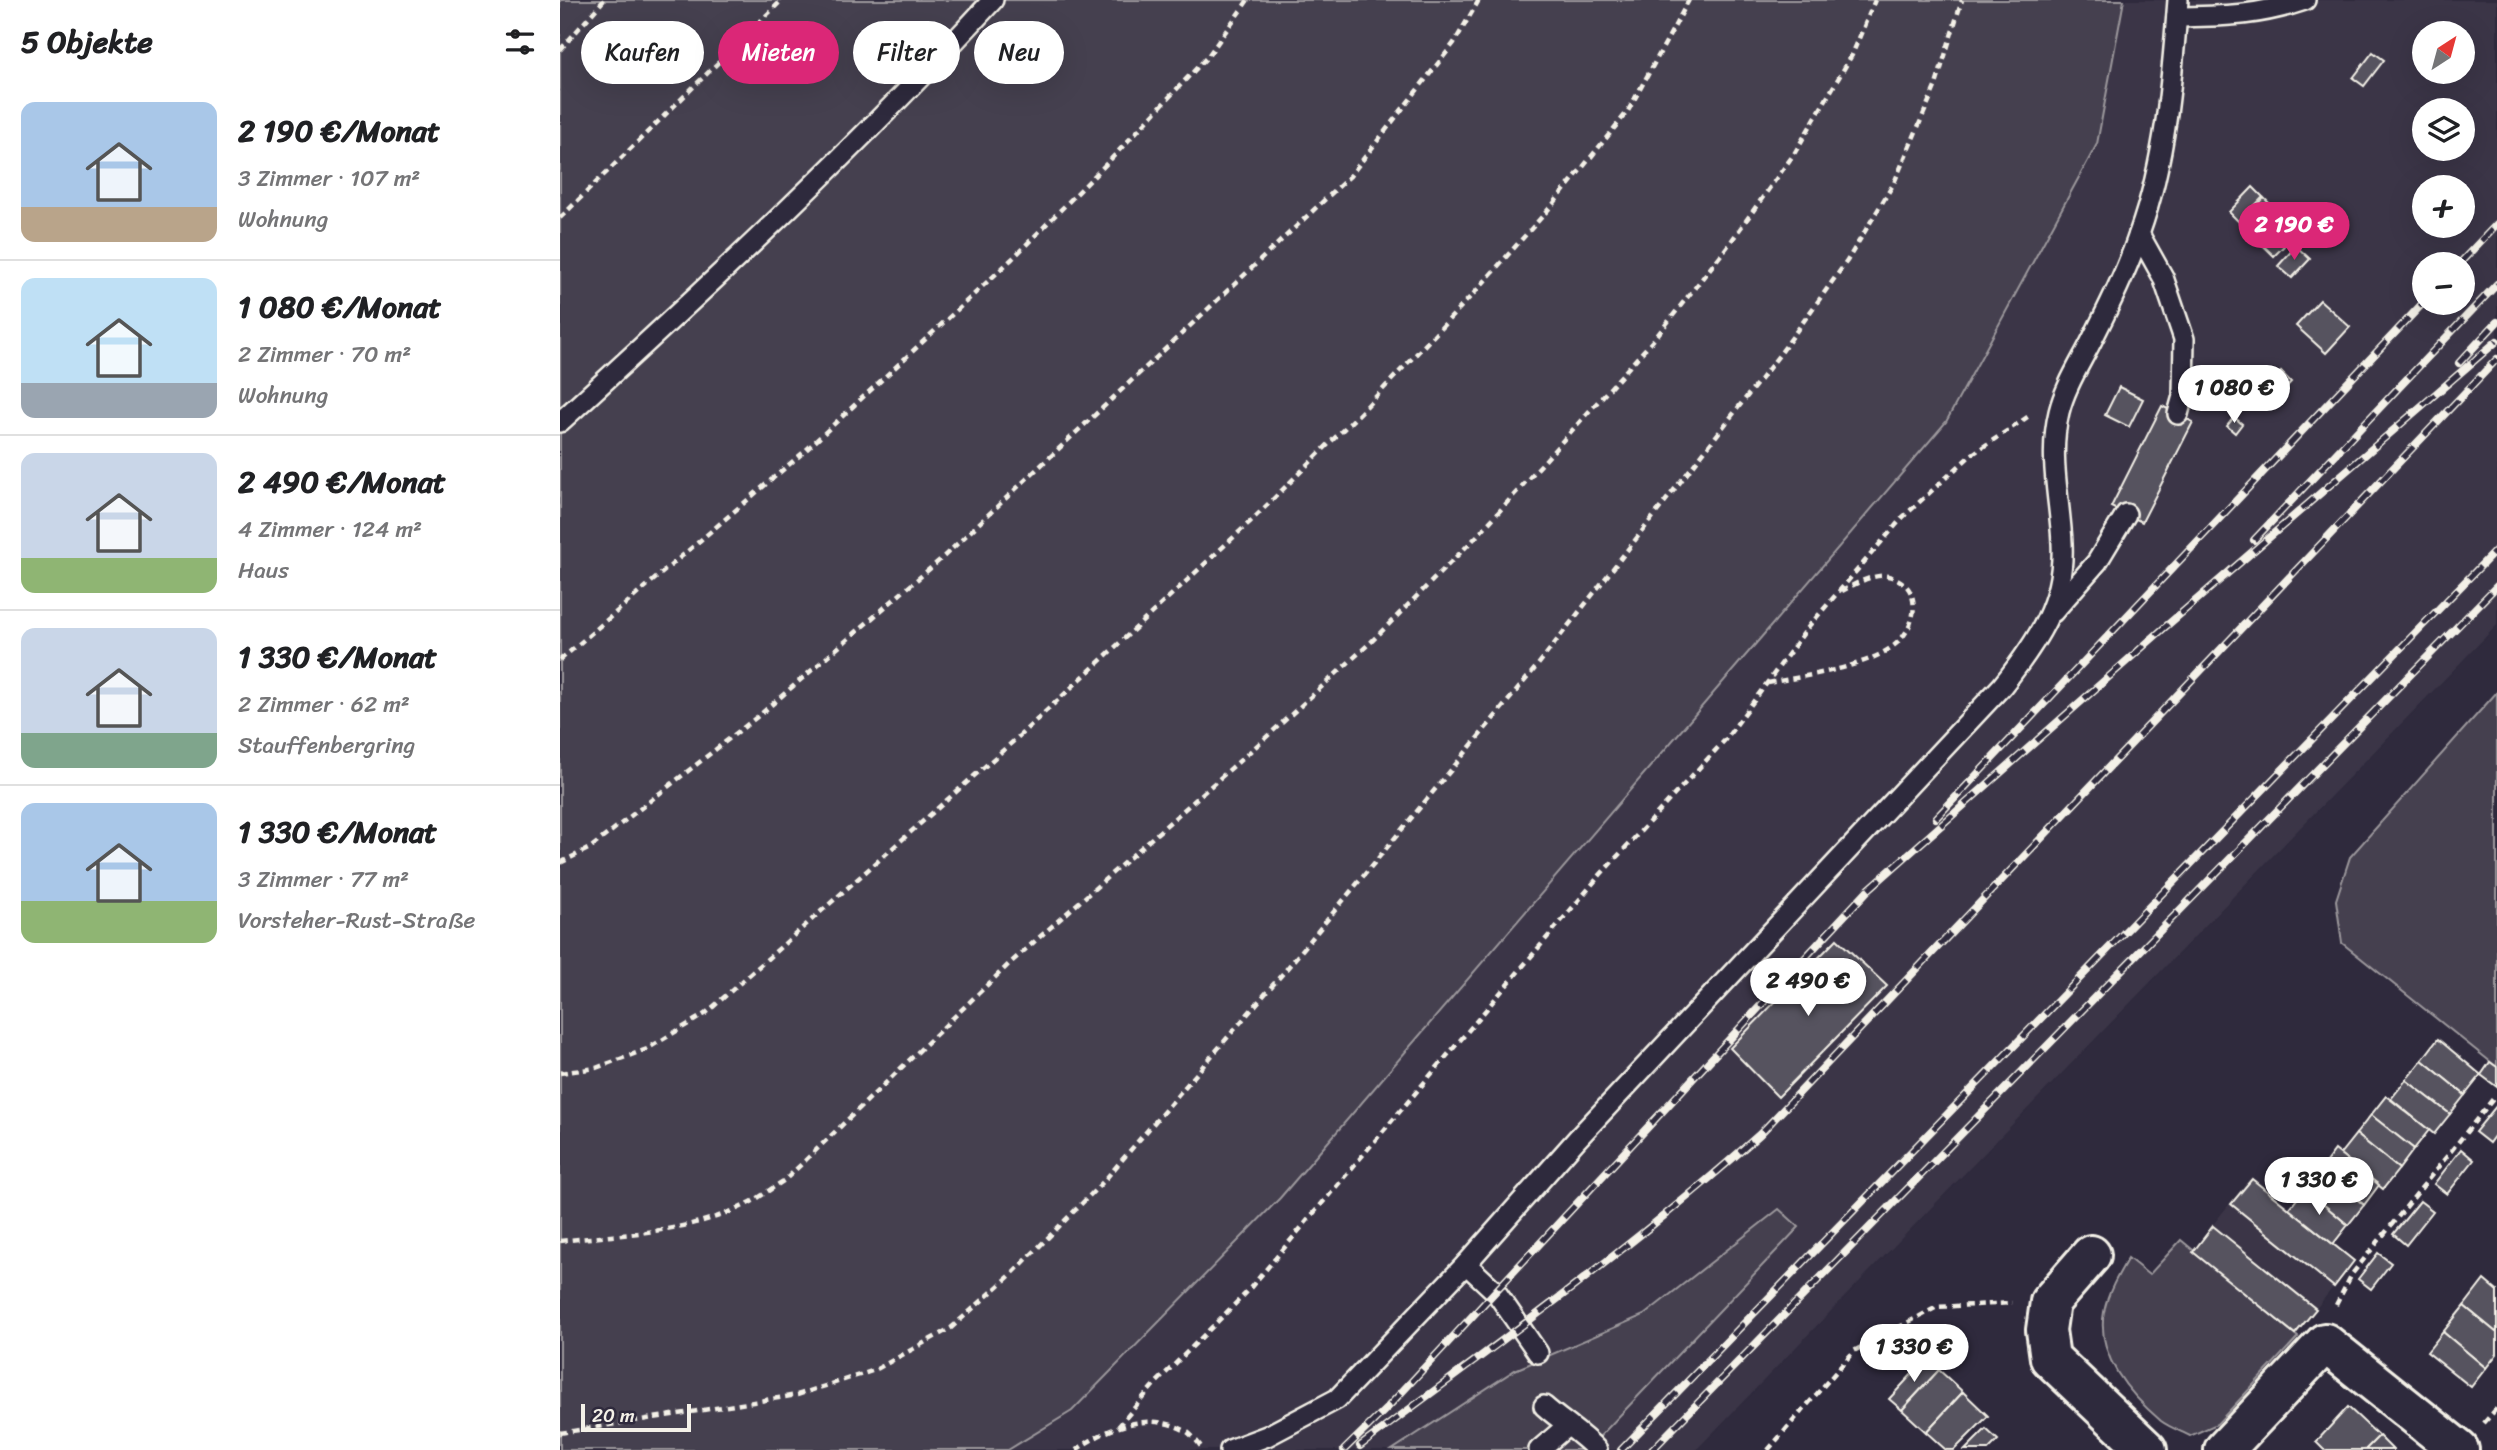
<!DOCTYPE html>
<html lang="de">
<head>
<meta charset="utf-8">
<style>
	body { margin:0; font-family:Sriracha,sans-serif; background:#f6f6f6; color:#202124; height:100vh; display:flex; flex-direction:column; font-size:26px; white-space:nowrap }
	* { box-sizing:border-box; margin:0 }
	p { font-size:23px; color:#757577 }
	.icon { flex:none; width:38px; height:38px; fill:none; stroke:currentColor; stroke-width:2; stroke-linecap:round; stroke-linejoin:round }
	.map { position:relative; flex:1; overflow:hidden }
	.sheet { display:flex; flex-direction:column; background:#fff; width:560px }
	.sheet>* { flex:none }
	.guide { position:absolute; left:21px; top:21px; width:665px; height:63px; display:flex; gap:14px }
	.needle { width:46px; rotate:36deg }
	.controls { position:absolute; left:1852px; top:21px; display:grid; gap:14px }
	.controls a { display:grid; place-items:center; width:63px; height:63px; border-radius:50%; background:#fff; box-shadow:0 7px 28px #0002; font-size:35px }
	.scale { position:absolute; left:21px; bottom:18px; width:110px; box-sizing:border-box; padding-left:7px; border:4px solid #f4f1e8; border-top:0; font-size:19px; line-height:24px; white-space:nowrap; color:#f4f1e8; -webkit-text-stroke:5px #2f2a3d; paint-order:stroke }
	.price { position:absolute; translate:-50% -60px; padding:0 16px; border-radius:24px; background:#fff; color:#222; font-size:23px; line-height:46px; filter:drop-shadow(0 2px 4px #0008) }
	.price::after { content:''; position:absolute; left:50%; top:42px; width:21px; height:16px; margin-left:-10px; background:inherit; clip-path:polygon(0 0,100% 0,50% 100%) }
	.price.active { background:#db2777; color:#fff }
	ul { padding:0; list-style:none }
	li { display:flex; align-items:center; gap:21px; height:175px; padding:0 21px }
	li+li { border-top:2px solid #e0e0e0 }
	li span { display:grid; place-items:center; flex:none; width:196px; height:140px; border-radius:14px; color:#555 }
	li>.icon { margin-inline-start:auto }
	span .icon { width:84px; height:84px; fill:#fffc; stroke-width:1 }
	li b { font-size:30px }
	h2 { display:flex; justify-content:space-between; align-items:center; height:84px; padding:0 21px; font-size:30px }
	.tag { padding:0 24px; border-radius:32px; background:#fff; box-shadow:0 7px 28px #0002; font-size:24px; line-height:63px }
	.tag.active { background:#db2777; color:#fff }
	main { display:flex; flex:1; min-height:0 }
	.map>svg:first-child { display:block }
</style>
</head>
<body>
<main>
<section class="sheet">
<h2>5 Objekte<svg class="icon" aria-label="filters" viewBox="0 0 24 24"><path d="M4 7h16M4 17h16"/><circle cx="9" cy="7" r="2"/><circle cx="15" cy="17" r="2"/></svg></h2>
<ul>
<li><span style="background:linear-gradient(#a9c7e8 75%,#b9a48a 0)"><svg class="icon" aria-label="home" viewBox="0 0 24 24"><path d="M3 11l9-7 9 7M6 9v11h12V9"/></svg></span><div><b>2 190 €/Monat</b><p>3 Zimmer · 107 m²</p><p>Wohnung</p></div></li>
<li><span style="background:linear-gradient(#bfe0f5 75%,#9aa5b1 0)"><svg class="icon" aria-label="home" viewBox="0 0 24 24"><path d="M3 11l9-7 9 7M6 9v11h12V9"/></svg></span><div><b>1 080 €/Monat</b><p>2 Zimmer · 70 m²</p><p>Wohnung</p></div></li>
<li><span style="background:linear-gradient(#c9d6e8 75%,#8fb573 0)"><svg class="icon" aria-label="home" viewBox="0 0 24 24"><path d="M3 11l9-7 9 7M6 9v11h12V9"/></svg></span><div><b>2 490 €/Monat</b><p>4 Zimmer · 124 m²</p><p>Haus</p></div></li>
<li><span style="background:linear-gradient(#c9d6e8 75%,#7fa58c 0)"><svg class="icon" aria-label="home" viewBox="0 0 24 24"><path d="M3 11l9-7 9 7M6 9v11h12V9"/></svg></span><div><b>1 330 €/Monat</b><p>2 Zimmer · 62 m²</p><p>Stauffenbergring</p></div></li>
<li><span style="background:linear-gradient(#a9c7e8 70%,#8fb573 0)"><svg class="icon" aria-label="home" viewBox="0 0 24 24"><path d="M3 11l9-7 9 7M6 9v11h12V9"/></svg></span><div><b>1 330 €/Monat</b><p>3 Zimmer · 77 m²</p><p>Vorsteher-Rust-Straße</p></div></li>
</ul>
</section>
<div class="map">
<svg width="1937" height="1450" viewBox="0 0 1937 1450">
	<rect width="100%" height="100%" fill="#2f2a3d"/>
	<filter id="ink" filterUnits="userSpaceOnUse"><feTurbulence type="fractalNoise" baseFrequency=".0143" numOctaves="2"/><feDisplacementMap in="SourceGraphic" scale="14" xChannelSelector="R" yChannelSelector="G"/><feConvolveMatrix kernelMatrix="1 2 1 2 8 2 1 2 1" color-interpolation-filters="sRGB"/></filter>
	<g filter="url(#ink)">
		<!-- built -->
		<g fill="#3b3647" fill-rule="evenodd">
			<path d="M0 0H1937V625L1136 1450H0ZM1864 33H1902V72H1864ZM1864 110H1902V149H1864ZM1864 187H1902V226H1864ZM1864 264H1902V303H1864Z"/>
			<polygon points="1690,1178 1794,1261 1735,1335 1632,1251"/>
		</g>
		<!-- green -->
		<g fill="#454050" stroke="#9c989c" stroke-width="2">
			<polygon points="0,0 1564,0 1537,144 1386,422 720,1198 512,1411 448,1450 0,1450"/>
			<polygon points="1937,692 1937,1067 1782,943 1776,900 1790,857"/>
			<polygon points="1219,1209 1239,1227 1027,1450 832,1450 955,1370 1084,1315"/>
			<path d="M1621 1240 1738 1337 1657 1424 1630 1436C1620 1431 1609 1427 1601 1421 1569 1394 1536 1356 1544 1312 1548 1292 1558 1275 1568 1258L1589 1275Z"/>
		</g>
		<!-- building -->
		<g fill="#56525f" stroke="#f4f1e8" stroke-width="2">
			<polygon points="1813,52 1824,60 1804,86 1793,78"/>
			<polygon points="1693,187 1703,197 1679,222 1669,212"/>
			<polygon points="1704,198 1714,208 1700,222 1724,246 1714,256 1680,223"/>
			<polygon points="1736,246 1750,259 1732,278 1718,266"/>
			<polygon points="1760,300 1790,327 1766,353 1736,326"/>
			<polygon points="1721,372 1731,382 1708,407 1697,397"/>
			<polygon points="1559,387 1583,399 1569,427 1545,415"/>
			<polygon points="1602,406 1633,422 1582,522 1551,507"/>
			<polygon points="1674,417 1682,424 1675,433 1667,426"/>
			<polygon points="1277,939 1327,986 1218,1097 1170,1048"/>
			<polygon points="1878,1039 1921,1075 1905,1095 1862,1060"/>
			<polygon points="1862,1060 1905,1095 1890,1114 1846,1080"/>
			<polygon points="1930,1062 1937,1067 1937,1087 1921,1075"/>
			<polygon points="1846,1080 1890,1114 1874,1134 1831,1099"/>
			<polygon points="1826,1096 1869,1130 1854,1149 1811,1115"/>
			<polygon points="1937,1105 1937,1132 1929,1143 1915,1132"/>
			<polygon points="1811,1115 1854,1149 1839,1169 1796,1134"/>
			<polygon points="1796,1134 1839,1169 1823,1189 1780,1154"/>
			<polygon points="1901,1149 1914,1160 1887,1194 1874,1184"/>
			<polygon points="1775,1150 1819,1185 1804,1205 1760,1170"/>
			<polygon points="1760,1170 1804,1205 1788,1225 1745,1189"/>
			<polygon points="1692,1179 1794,1261 1774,1287 1671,1204"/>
			<polygon points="1745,1189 1788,1225 1773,1244 1729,1209"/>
			<polygon points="1860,1201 1873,1211 1846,1245 1833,1234"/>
			<polygon points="1653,1226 1756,1309 1735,1334 1633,1252"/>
			<polygon points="1818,1253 1831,1263 1811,1289 1798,1279"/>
			<polygon points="1924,1280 1937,1291 1937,1333 1904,1306"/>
			<polygon points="1904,1306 1937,1333 1937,1354 1926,1368 1883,1332"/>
			<polygon points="1883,1332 1926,1368 1911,1387 1867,1352"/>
			<polygon points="1367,1358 1379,1370 1342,1410 1329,1399"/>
			<polygon points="1379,1370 1403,1392 1366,1432 1342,1410"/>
			<polygon points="1403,1392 1428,1416 1394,1450 1386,1450 1366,1432"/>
			<polygon points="1788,1407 1819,1436 1805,1450 1764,1450 1756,1442"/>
			<polygon points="1426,1429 1438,1440 1428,1450 1405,1450"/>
			<polygon points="1819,1436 1833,1450 1805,1450"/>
		</g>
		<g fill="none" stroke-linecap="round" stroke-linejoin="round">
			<defs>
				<g id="service">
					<path d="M1617 17C1666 16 1698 16 1745 0"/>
					<polyline points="1579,234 1603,277 1624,339 1623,396 1618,414"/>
					<path d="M0 422C149 286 296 149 433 0"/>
					<polyline points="1493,612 1537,562 1566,514"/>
					<polyline points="906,1264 936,1292 978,1353"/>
					<path d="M984 1406C1002 1422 1021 1433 1037 1450"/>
					<path d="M670 1450 707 1436 777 1399 906 1264 1017 1139 1442 686C1477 642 1505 602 1502 543 1500 499 1488 457 1499 412 1505 387 1520 364 1532 340 1549 306 1567 270 1579 234 1606 159 1612 78 1618 0"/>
					<polyline points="979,1450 1007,1426"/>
				</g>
				<g id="minor">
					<polyline points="1531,1255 1490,1302 1486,1330 1490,1358 1587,1450"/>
					<polyline points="1664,1450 1765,1343 1899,1450"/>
				</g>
			</defs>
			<!-- service casing -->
			<use href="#service" stroke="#f4f1e8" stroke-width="24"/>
			<!-- minor casing -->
			<use href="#minor" stroke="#f4f1e8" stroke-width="44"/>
			<!-- path -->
			<g stroke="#f4f1e8" stroke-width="4.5" stroke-dasharray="7 5" stroke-linecap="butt">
				<polyline points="0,50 44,0"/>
				<polyline points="0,218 222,0"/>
				<polyline points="0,660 245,451 452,259 551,159 648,56 688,0"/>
				<path d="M1208 683C1244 676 1315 667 1340 640 1359 620 1361 583 1328 576 1312 574 1295 584 1282 591"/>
				<polyline points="0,863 30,848 202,713 381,559 790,176 894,43 919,0"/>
				<polyline points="0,1073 36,1068 87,1049 145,1014 457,738 691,521 806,407 916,291 994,203 1068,111 1129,0"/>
				<path d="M0 1241C62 1234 132 1233 189 1203 201 1197 213 1187 225 1180L449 964 702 741 811 642 917 536 1096 337 1167 247 1234 154 1292 55 1315 0"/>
				<polyline points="1776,1305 1792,1274 1933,1099"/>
				<polyline points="1924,1423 1937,1408"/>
				<polyline points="558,1427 592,1387 686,1293 1041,874 1165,740 1249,626 1343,517 1411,455 1469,416"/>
				<polyline points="0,1433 237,1395 315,1370 391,1328 453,1273 543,1182 724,972 977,666 1220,354 1287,261 1334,183 1376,85 1402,0"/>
				<path d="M516 1450C547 1428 587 1411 624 1430 631 1433 638 1443 643 1449"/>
				<polyline points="1208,1450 1294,1351 1377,1307 1452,1303"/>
			</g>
			<!-- service -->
			<use href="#service" stroke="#2f2a3d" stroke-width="19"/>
			<!-- minor -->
			<use href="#minor" stroke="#2f2a3d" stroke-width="38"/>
			<defs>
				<g id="rail">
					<polyline points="1899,264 1937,224"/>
					<polyline points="1899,363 1937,322"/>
					<polyline points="1694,540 1937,284"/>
					<polyline points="1376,818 1864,302"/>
					<path d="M800 1446C935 1345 1074 1247 1200 1134L1937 359"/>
					<polyline points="784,1450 827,1408 1308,890 1604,628 1937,341"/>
					<polyline points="1061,1450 1937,549"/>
					<polyline points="1092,1450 1937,586"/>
				</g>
			</defs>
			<!-- rail casing -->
			<use href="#rail" stroke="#f4f1e8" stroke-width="8"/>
			<!-- rail -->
			<use href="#rail" stroke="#2f2a3d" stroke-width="5" stroke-dasharray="16" stroke-linecap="butt"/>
		</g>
	</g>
</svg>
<div class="controls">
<a><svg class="needle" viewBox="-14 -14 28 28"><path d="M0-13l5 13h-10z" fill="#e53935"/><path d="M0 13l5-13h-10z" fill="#757577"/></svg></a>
<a><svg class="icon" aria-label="layers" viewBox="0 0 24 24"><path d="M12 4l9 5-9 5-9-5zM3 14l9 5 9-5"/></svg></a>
<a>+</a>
<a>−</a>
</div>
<div class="scale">20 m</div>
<b class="price active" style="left:1734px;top:262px">2 190 €</b>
<b class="price" style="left:1674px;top:425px">1 080 €</b>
<b class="price" style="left:1248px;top:1018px">2 490 €</b>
<b class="price" style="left:1759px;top:1217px">1 330 €</b>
<b class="price" style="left:1354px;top:1384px">1 330 €</b>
<div class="guide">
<a class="tag">Kaufen</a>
<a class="tag active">Mieten</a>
<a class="tag">Filter</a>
<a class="tag">Neu</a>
</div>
</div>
</main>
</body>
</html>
